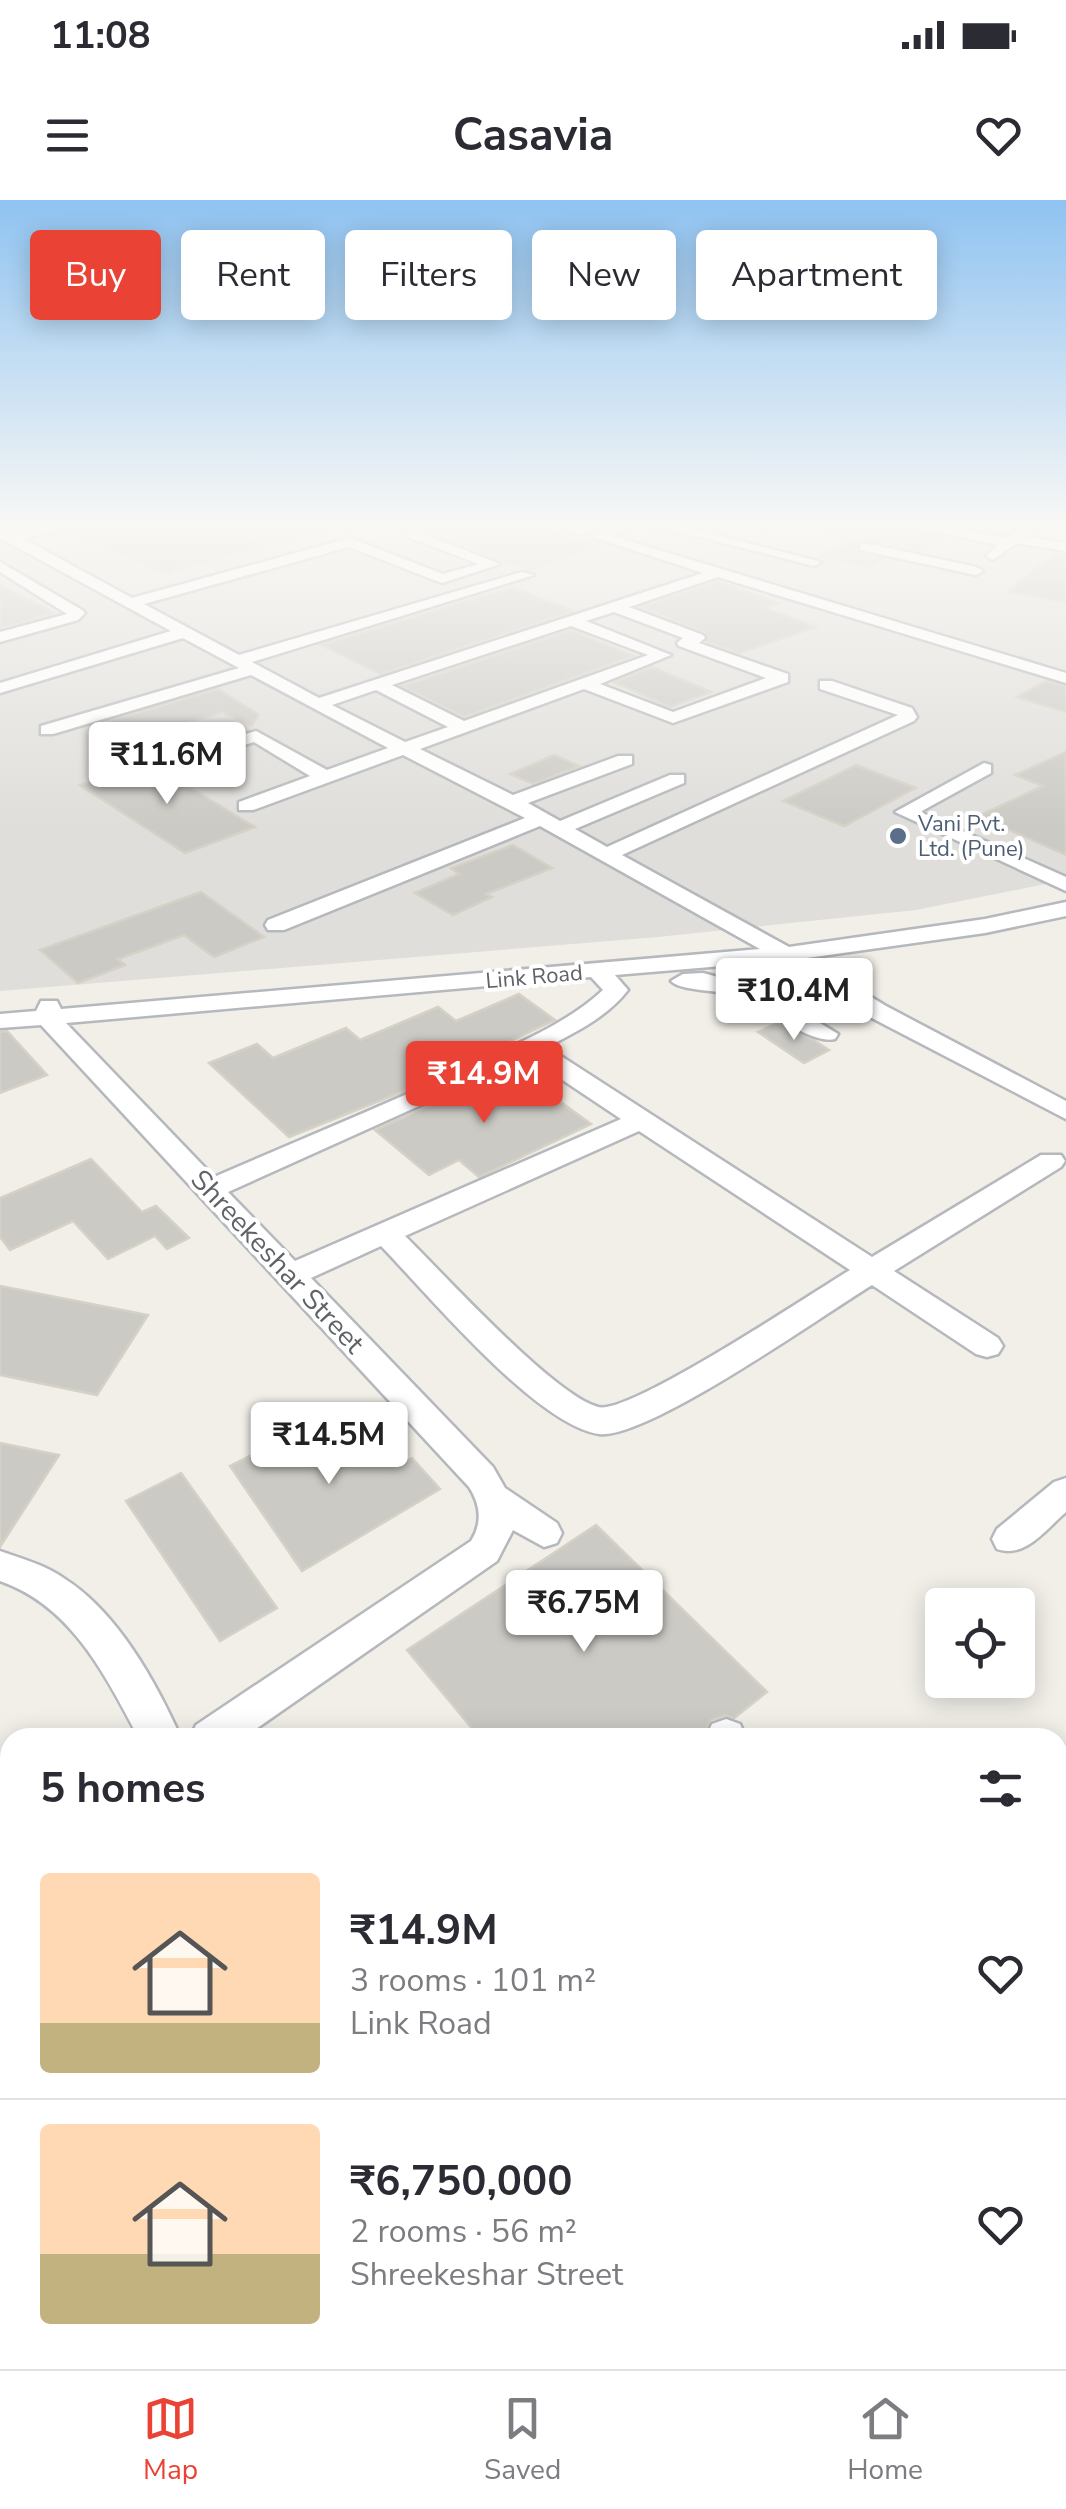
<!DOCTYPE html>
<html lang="en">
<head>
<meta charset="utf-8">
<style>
	body { margin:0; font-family:"Nunito Sans",sans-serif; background:#f7f7f7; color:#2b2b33; height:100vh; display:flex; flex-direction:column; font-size:38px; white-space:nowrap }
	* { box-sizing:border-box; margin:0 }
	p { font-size:32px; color:#7c7c81 }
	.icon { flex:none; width:55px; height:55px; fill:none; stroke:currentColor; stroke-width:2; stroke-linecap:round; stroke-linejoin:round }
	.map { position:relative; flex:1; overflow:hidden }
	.side { position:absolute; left:0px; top:1528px; width:1068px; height:642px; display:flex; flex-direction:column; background:#fff; border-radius:30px 30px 0 0; box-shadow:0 5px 25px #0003 }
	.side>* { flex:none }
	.top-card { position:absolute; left:30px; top:30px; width:1008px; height:90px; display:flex; gap:20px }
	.fabs { position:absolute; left:925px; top:1388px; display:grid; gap:20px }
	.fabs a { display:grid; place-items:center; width:110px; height:110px; border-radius:10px; background:#fff; box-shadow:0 5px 25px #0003; font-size:50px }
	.price { position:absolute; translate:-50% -85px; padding:0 22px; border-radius:10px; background:#fff; color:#222; font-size:32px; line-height:65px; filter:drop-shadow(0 2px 5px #0008) }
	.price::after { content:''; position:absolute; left:50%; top:60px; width:30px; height:22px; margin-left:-15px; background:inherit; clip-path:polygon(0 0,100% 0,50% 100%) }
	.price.selected { background:#ea4335; color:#fff }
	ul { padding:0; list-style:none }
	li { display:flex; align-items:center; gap:30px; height:250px; padding:0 40px }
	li+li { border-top:2px solid #e1e1e2 }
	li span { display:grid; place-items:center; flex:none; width:280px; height:200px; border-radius:10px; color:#555 }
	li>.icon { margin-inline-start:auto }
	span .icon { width:120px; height:120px; fill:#fffc; stroke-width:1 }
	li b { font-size:42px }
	h2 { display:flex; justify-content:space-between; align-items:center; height:120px; padding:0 40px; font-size:42px }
	.tag { padding:0 35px; border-radius:10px; background:#fff; box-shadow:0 5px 25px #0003; font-size:35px; line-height:90px }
	.tag.selected { background:#ea4335; color:#fff }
	.status { display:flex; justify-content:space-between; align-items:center; height:70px; padding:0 50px; background:#fff; direction:ltr }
	.status svg { height:28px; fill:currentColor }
	header { display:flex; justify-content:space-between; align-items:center; height:130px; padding:0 40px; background:#fff; font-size:45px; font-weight:700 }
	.tabs { display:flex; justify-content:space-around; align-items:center; height:140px; border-top:2px solid #e1e1e2; background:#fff; font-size:28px; color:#7c7c81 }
	.tabs a { display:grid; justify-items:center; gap:5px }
	.tabs .selected { color:#ea4335 }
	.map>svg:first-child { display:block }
</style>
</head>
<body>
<div class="status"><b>11:08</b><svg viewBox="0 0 49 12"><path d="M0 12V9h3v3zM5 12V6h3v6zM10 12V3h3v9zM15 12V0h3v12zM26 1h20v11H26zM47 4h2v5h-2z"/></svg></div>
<header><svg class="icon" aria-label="menu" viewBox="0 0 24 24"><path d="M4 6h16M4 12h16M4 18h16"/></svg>Casavia<svg class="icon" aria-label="heart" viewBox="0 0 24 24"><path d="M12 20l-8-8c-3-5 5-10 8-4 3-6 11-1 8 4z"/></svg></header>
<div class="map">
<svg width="1066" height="2169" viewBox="0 0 1066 2169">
	<rect width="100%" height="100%" fill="#f1efe8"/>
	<!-- industrial -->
	<polygon fill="#e0deda" points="0,323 1066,323 1066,680 916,710 658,737 0,791"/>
	<!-- building -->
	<g fill="#cccac5" stroke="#d6d1c6" stroke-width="2.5">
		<polygon points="87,323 322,323 323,330 165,373 69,331"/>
		<polygon points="401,323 531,323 602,346 528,370 414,326 401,326"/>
		<polygon points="832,323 890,323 943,337 921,351 859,340 857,352 883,359 868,367 819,356 853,338 831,334"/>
		<polygon points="1054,353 1066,355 1066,402 1008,392"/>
		<polygon points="717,381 778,403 764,408 816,427 740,453 706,442 704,432 640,407"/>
		<polygon points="0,385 55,413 0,428"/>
		<polygon points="512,387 573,411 381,474 321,445"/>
		<polygon points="571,430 633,456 464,517 402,486"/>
		<polygon points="652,467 711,492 670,507 614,482"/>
		<polygon points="1046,481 1066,486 1066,512 1017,497"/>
		<polygon points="218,489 259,515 252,526 222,512 137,538 108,521"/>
		<polygon points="1066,552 1066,655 978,616 1043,586 1015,575"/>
		<polygon points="554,555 579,566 533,584 510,574"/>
		<polygon points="148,562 255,627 185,653 80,585"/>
		<polygon points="856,565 916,588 844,626 783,601"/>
		<polygon points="513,645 552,668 486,694 492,697 453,715 415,693 459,674 451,668"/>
		<polygon points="201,692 264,737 214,757 184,735 118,759 125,765 78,783 40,750"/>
		<polygon points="519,794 555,820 404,891 289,937 209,863 257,844 273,858 346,828 360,840 438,807 456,821"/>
		<polygon points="778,823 814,840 829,850 804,863 758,832"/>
		<polygon points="7,831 47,875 0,893 0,832"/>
		<polygon points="514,868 591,924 479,977 459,960 429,975 375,930"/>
		<polygon points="91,959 142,1012 156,1006 189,1038 167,1049 155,1036 108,1059 73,1021 10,1050 0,1037 0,998"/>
		<polygon points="0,1086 148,1115 97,1195 0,1175"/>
		<polygon points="347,1207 396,1267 412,1258 440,1289 302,1371 230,1266"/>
		<polygon points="0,1243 59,1255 0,1347"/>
		<polygon points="181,1273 277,1408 220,1441 126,1301"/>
		<polygon points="596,1325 767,1492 734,1518 725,1515 711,1520 702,1538 480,1538 407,1450"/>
	</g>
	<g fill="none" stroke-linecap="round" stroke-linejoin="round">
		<defs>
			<g id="minor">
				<path d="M58 323H83L24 339 132 398 350 338 443 374 479 364 408 337 406 334 413 330 500 364 442 383 349 347 144 404 239 455 522 372 534 375 252 462 319 498 703 373 593 337 618 323H636L612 336 1066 473V483L718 377 629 407 703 435 705 438 699 443 788 474V482L673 523 584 489 420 549 513 595 618 556H632V564L528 603 560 621 670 575H684V583L575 629 607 647 898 515 820 489V481H832L912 508 917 517 914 521 622 655 789 747 985 719 1066 702V716L985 733 807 758 886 806 1066 901V919L868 816 781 761 615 775 628 790C607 817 576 832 547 847L872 1057 1041 955H1061L1065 961 1061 967 894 1071 998 1138 1003 1146 998 1154 987 1157 976 1154 872 1085C823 1115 647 1240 599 1234 536 1225 427 1093 381 1046L311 1078 493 1267 505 1288 557 1323 562 1333 557 1343 544 1347 513 1330 497 1361 243 1538H190L196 1525 471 1341C483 1322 480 1304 469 1287L41 825 0 828V814L36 811 41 801H57L61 809 760 749 540 626 284 730H268L265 725 268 720 525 618 403 555 253 610H239V602L310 576 254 542 178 566 169 560 171 556 256 531 327 570 388 548 251 475 53 534H41V526L239 468 183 438 0 493V483L171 431 0 338V328L13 333ZM614 412 683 438 677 443 679 446 766 478 673 512 600 484 671 455 586 421ZM571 426 648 455 464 521 392 485ZM376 490 448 527 405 542 332 505ZM591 777 603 790C567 824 514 845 469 866 385 905 299 940 214 977L66 823ZM528 857 621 919 295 1061 228 992ZM639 931 850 1070C812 1093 628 1216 598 1207 553 1195 443 1073 405 1036Z"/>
				<polygon points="548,323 578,326 602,323 579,335"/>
				<polygon points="645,323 670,323 821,362 814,366"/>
				<polygon points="894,323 924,323 1007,338 1025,323 1041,323 1026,337 1066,343 1066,351 1017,343 993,360 986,356 998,345"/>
				<polygon points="865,343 976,367 983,371 976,375 860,350 860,344"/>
				<polygon points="0,362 82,410 85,413 78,420 0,442 0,432 67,414 0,372"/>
				<polygon points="984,563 991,565 991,573 920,612 1066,677 1066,691 895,612"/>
				<path d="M703 773 766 790 838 834 835 839C811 845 764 807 740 797 721 789 682 792 671 781L683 774Z"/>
				<path d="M1066 1278V1312C1046 1329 1025 1359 997 1349L992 1339 997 1329 1054 1282Z"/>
				<path d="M0 1351C23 1359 45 1365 65 1379 117 1412 156 1482 181 1538H139C105 1475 72 1406 0 1381Z"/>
				<polygon points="726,1519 740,1524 746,1538 706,1538 712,1524"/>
				<rect x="1058" y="1599" width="8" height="40"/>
				<polygon points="10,1657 10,1701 0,1705 0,1661"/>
				<polygon points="777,2160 831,2160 832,2169 778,2169"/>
			</g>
		</defs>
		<!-- minor casing -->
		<use href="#minor" stroke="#b5b8bc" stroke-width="5"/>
		<!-- minor -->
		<use href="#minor" fill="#fff" fill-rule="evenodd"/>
	</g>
	<!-- sky -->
	<linearGradient id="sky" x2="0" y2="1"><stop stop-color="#8fc3f1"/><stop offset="0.52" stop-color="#f9f8f5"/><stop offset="1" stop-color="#f9f8f5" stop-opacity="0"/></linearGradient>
	<rect width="1066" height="627" fill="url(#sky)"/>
	<!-- markers -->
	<circle fill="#5c6f8a" stroke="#fff" stroke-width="4" cx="898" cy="636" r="10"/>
	<g text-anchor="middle" stroke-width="8" stroke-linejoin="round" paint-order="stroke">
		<!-- far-service labels -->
		<g font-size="22" fill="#4e5e75" stroke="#fff" text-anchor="start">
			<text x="918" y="631">Vani Pvt.<tspan x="918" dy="25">Ltd. (Pune)</tspan></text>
		</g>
		<!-- far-street labels -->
		<g font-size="22" fill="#5f6368" stroke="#fff">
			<text transform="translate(534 776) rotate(-5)" y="8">Link Road</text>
		</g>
		<!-- street labels -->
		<g font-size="28" fill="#5f6368" stroke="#fff">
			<text transform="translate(278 1061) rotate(47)" y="10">Shreekeshar Street</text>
		</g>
	</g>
</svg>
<div class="fabs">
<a><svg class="icon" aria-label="locate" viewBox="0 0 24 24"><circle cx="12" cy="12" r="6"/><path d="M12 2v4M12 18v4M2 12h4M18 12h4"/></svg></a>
</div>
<b class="price" style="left:167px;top:607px">₹11.6M</b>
<b class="price" style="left:794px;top:843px">₹10.4M</b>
<b class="price selected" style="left:484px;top:926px">₹14.9M</b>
<b class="price" style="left:329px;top:1287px">₹14.5M</b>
<b class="price" style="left:584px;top:1455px">₹6.75M</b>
<div class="top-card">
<a class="tag selected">Buy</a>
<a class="tag">Rent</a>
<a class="tag">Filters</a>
<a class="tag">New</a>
<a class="tag">Apartment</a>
</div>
<section class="side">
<h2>5 homes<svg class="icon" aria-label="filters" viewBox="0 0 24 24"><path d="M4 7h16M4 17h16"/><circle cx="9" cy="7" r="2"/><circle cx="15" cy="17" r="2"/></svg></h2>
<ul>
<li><span style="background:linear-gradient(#ffd9b3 75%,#c2b280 0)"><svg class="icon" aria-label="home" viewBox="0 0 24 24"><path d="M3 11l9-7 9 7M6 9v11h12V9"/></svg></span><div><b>₹14.9M</b><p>3 rooms · 101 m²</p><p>Link Road</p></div><svg class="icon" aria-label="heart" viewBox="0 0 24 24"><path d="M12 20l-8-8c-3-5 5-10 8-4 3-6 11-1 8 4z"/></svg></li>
<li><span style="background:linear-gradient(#ffd9b3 65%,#c2b280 0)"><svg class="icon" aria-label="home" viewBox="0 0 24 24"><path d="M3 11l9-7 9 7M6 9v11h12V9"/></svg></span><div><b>₹6,750,000</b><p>2 rooms · 56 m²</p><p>Shreekeshar Street</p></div><svg class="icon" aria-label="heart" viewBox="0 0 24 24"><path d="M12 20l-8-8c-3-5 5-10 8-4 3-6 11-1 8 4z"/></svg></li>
</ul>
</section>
</div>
<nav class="tabs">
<a class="selected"><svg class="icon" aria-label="map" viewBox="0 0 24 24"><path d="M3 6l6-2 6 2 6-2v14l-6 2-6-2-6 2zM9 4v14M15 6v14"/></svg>Map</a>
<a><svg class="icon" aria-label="saved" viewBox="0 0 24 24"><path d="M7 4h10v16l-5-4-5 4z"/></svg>Saved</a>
<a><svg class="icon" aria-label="home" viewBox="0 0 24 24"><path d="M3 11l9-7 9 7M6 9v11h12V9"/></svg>Home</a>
</nav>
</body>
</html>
